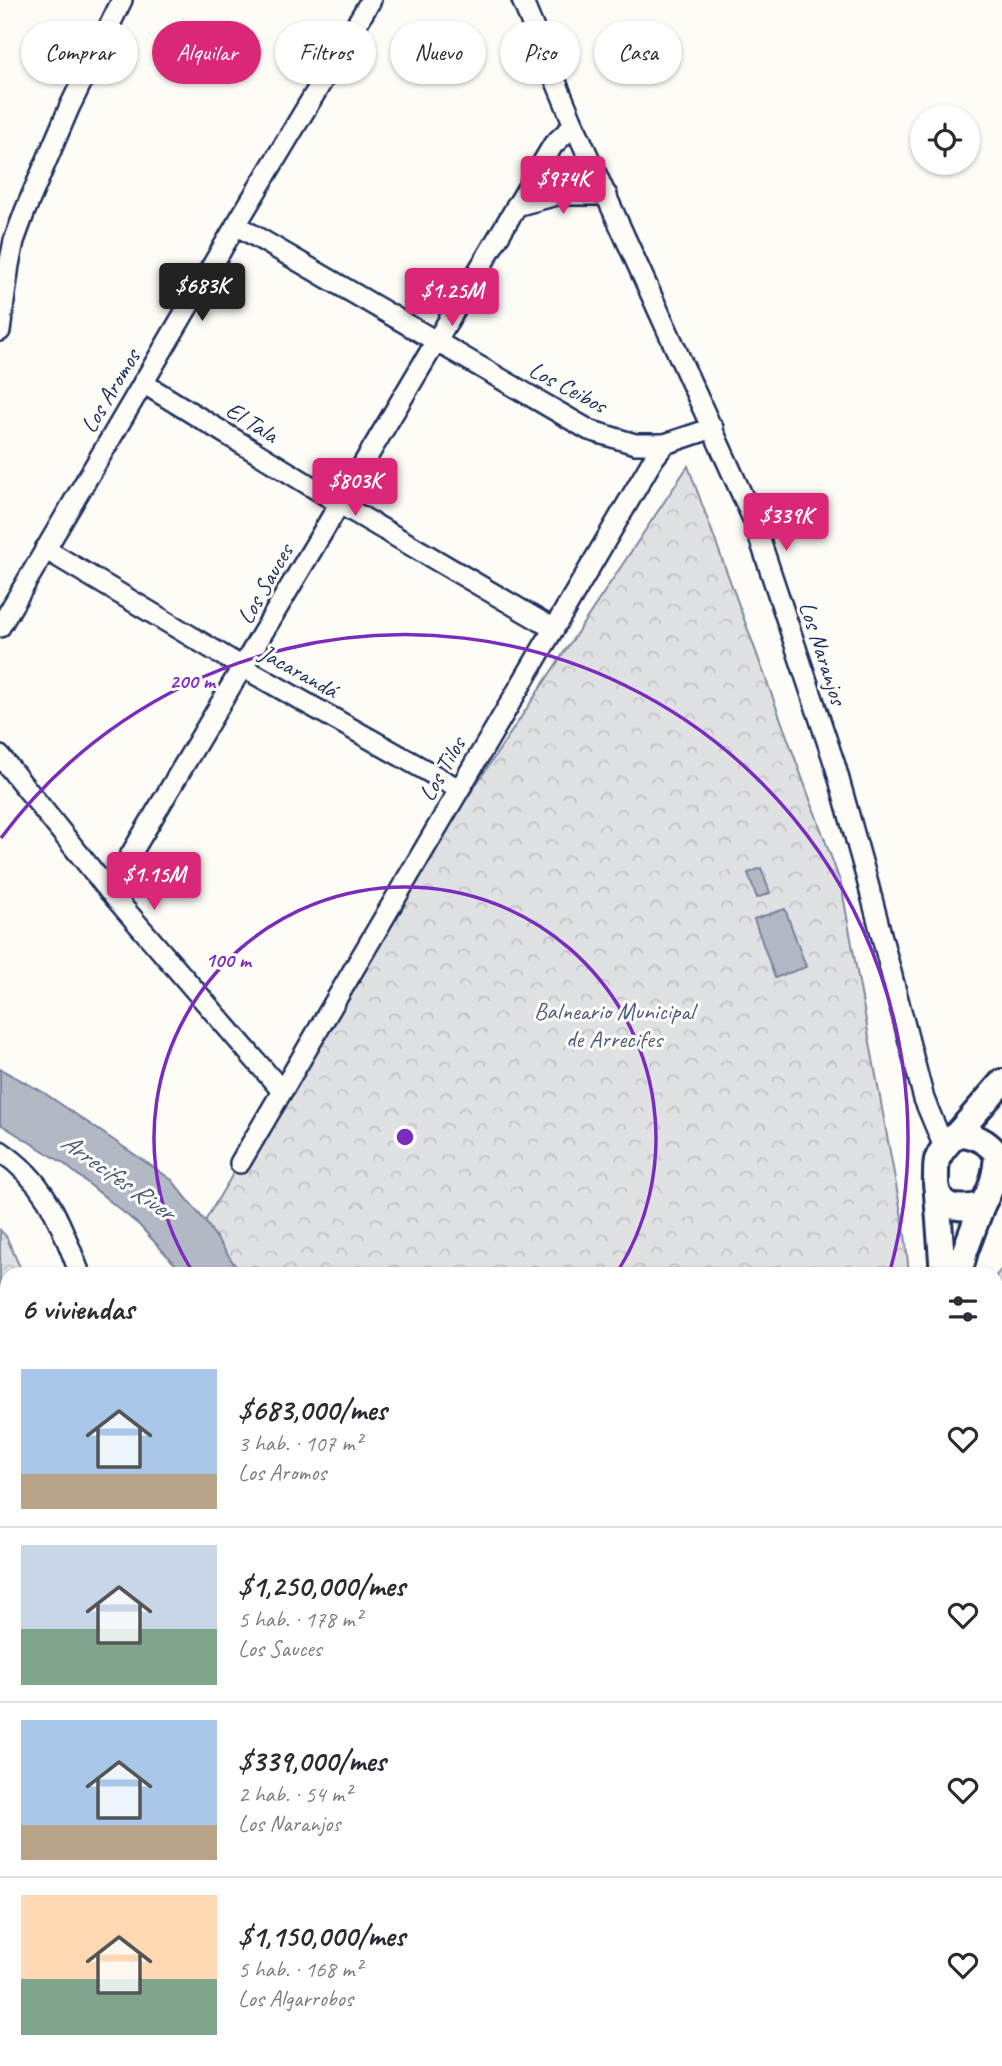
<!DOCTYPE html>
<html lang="es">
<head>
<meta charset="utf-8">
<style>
	body { margin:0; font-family:Caveat,sans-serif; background:#f7f7f7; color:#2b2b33; height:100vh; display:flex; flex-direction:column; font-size:26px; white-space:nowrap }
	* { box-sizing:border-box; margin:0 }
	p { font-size:23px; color:#7c7c81 }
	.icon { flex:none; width:38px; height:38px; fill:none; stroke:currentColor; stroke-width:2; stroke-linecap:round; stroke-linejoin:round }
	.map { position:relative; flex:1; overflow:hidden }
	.drawer { position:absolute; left:0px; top:1267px; width:1003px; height:800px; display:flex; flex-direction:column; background:#fff; border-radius:21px 21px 0 0; box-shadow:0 2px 5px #0004 }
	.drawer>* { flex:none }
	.top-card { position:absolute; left:21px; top:21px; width:961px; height:63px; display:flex; gap:14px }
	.controls { position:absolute; left:910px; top:105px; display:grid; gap:14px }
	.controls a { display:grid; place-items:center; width:70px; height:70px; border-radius:50%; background:#fff; box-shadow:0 2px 5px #0004; font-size:35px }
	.price { position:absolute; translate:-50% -60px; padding:0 16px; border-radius:7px; background:#db2777; color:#fff; font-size:23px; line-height:46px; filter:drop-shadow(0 2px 4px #0008) }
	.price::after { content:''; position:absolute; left:50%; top:42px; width:21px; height:16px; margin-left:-10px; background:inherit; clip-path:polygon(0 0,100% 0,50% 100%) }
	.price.selected { background:#222; color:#fff }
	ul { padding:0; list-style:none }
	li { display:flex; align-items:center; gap:21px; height:175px; padding:0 21px }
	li+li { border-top:2px solid #e1e1e2 }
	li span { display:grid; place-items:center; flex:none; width:196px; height:140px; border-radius:0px; color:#555 }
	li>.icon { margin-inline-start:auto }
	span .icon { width:84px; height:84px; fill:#fffc; stroke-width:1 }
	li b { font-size:30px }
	h2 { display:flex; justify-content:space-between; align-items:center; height:84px; padding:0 21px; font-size:30px }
	.pill { padding:0 24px; border-radius:32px; background:#fff; box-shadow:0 2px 5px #0004; font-size:24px; line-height:63px }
	.pill.selected { background:#db2777; color:#fff }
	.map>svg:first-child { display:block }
</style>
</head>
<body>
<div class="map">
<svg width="1002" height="2066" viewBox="0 0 1002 2066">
	<defs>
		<pattern id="park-crowns" width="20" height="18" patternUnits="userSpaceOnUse" patternTransform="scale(1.75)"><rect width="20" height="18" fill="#e0e1e3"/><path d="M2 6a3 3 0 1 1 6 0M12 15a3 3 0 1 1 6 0" fill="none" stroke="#c0c1c5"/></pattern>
	</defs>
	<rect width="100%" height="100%" fill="#fdfcf7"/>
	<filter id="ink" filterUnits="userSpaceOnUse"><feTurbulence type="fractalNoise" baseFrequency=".0143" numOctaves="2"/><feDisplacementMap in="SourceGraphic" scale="14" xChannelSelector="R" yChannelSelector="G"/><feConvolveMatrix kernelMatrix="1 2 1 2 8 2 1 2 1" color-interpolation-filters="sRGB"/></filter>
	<g filter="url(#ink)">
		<!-- grass -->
		<g fill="#e0e1e3" stroke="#7e88a0" stroke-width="2">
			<polygon points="1002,1268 1002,1429 996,1355 996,1276"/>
			<polygon points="468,2060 572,2060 570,2066 482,2066"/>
		</g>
		<!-- park -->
		<g fill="url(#park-crowns)" stroke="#7e88a0" stroke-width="2">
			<polygon points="688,466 841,884 905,1234 909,1274 199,1274 205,1221 364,953"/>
			<polygon points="0,1230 6,1236 23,1274 7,1274 7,1811 0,1805"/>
			<polygon points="615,2060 905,2060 896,2066 612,2066"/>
		</g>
		<!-- water -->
		<g fill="#b3b8c5" stroke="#76819c" stroke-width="2">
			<polygon points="761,868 770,893 757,898 748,873"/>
			<polygon points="785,909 806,967 775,978 754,919"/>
			<polygon points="0,1069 43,1092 172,1180 205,1221 241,1274 184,1274 139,1225 63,1163 0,1124"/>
			<polygon points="996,1638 1002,1638 1002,1709 996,1710"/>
		</g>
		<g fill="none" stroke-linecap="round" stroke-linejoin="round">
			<!-- stream -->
			<polyline stroke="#76819c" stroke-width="5" points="728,2060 733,2066"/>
			<defs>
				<g id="minor">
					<polyline points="522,0 574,125 753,519 835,765 866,876 924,1099 944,1147"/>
					<polyline points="516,206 557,195 607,195"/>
					<polyline points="236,225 589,430 635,444 665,444"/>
					<polyline points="0,331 9,265 14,241 25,211 69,108 122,0"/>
					<polyline points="143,383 340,504 554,629"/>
					<polyline points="45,549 244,668 459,789"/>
					<polyline points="0,627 236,225 371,0"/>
					<polyline points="0,756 109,891 282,1091"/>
					<path d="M109 891C259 643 403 393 553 145L574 125"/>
					<path d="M0 1151C48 1183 60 1223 80 1274"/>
					<polyline points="240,1163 654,458 665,444 713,428"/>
					<polyline points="815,2060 818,2066"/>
					<polyline points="160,2066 164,2060"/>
				</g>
				<g id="major">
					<path d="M958 1133C975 1136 986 1140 997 1154 996 1174 992 1188 982 1205 956 1211 934 1208 936 1176 936 1171 936 1165 937 1160 941 1149 950 1141 958 1133Z"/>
					<polyline points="958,1133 1002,1082"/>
					<polyline points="937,1194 943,1274"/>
					<polyline points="959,1274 965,1251 982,1205"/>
					<polyline points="0,1910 7,1913"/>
					<polyline points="996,1912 1002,1952"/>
					<polyline points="996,2026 999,2035 998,2066"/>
					<polyline points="351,2060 366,2066"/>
					<polyline points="918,2066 922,2060"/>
				</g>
			</defs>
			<!-- minor casing -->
			<use href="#minor" stroke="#1b2f5e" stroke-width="24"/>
			<!-- major casing -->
			<use href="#major" stroke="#1b2f5e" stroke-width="30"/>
			<!-- minor -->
			<use href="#minor" stroke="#fdfcf7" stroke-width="19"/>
			<!-- major -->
			<use href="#major" stroke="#fdfcf7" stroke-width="24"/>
		</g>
	</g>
	<!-- distance rings -->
	<g fill="none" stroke="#7b2cbf" stroke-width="3.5">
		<path d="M194 1274A251 251 0 1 1 616 1274"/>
		<path d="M1 838A503 503 0 0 1 890 1271"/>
	</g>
	<g text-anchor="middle" stroke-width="6" stroke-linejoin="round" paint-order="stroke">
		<!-- street labels -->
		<g font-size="24" fill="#1b2f5e" stroke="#fdfcf7">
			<text transform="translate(568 387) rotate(28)" y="8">Los Ceibos</text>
			<text transform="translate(110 391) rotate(-59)" y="8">Los Aromos</text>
			<text transform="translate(252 422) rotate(32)" y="8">El Tala</text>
			<text transform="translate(265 584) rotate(-60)" y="8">Los Sauces</text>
			<text transform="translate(823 653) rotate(72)" y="8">Los Naranjos</text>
			<text transform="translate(299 671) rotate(29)" y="8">Jacarandá</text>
			<text transform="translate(442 769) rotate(-60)" y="8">Los Tilos</text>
		</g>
		<!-- park labels -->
		<g font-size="24" fill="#4c5c7f" stroke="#fdfcf7">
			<text x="614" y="1019">Balneario Municipal<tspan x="614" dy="28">de Arrecifes</tspan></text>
		</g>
		<!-- water labels -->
		<g font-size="26" font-style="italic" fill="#49587d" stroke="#fdfcf7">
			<text transform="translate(118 1176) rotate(35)" y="9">Arrecifes River</text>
		</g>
	</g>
	<circle cx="405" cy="1137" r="10" fill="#7b2cbf" stroke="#fdfcf7" stroke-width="3.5"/>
	<g font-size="21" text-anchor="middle" font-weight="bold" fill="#7b2cbf" stroke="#fdfcf7" stroke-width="6" stroke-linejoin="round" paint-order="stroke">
		<text x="192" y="688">200 m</text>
		<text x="228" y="967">100 m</text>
	</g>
</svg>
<div class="controls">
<a><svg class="icon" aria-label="locate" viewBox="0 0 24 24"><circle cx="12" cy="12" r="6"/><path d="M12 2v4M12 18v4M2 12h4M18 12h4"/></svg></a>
</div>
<b class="price" style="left:563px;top:216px">$974K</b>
<b class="price selected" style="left:202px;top:323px">$683K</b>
<b class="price" style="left:452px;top:328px">$1.25M</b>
<b class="price" style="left:355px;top:518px">$803K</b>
<b class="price" style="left:786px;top:553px">$339K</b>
<b class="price" style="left:154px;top:912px">$1.15M</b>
<div class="top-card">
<a class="pill">Comprar</a>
<a class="pill selected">Alquilar</a>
<a class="pill">Filtros</a>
<a class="pill">Nuevo</a>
<a class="pill">Piso</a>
<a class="pill">Casa</a>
</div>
<section class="drawer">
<h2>6 viviendas<svg class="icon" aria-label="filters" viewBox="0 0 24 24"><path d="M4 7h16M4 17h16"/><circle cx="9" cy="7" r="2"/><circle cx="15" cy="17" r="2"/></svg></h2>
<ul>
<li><span style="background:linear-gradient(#a9c7e8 75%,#b9a48a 0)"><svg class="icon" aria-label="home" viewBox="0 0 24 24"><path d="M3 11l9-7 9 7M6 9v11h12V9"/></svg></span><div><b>$683,000/mes</b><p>3 hab. · 107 m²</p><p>Los Aromos</p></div><svg class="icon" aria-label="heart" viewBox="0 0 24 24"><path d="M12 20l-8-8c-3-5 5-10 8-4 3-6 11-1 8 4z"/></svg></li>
<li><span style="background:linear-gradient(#c9d6e8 60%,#7fa58c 0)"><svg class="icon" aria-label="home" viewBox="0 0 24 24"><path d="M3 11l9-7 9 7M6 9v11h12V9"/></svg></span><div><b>$1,250,000/mes</b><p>5 hab. · 178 m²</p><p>Los Sauces</p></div><svg class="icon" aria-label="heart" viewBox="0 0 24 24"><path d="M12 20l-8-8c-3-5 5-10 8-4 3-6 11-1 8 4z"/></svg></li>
<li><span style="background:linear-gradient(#a9c7e8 75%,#b9a48a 0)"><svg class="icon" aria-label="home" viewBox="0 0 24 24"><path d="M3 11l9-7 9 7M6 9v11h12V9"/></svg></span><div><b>$339,000/mes</b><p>2 hab. · 54 m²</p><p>Los Naranjos</p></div><svg class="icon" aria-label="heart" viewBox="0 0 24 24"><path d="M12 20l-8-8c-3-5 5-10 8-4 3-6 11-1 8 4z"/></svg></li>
<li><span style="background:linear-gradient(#ffd9b3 60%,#7fa58c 0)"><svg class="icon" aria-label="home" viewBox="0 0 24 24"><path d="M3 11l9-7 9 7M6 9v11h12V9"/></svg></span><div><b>$1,150,000/mes</b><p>5 hab. · 168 m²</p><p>Los Algarrobos</p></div><svg class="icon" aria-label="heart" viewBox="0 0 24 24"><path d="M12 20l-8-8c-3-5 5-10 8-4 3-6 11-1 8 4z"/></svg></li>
</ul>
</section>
</div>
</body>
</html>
